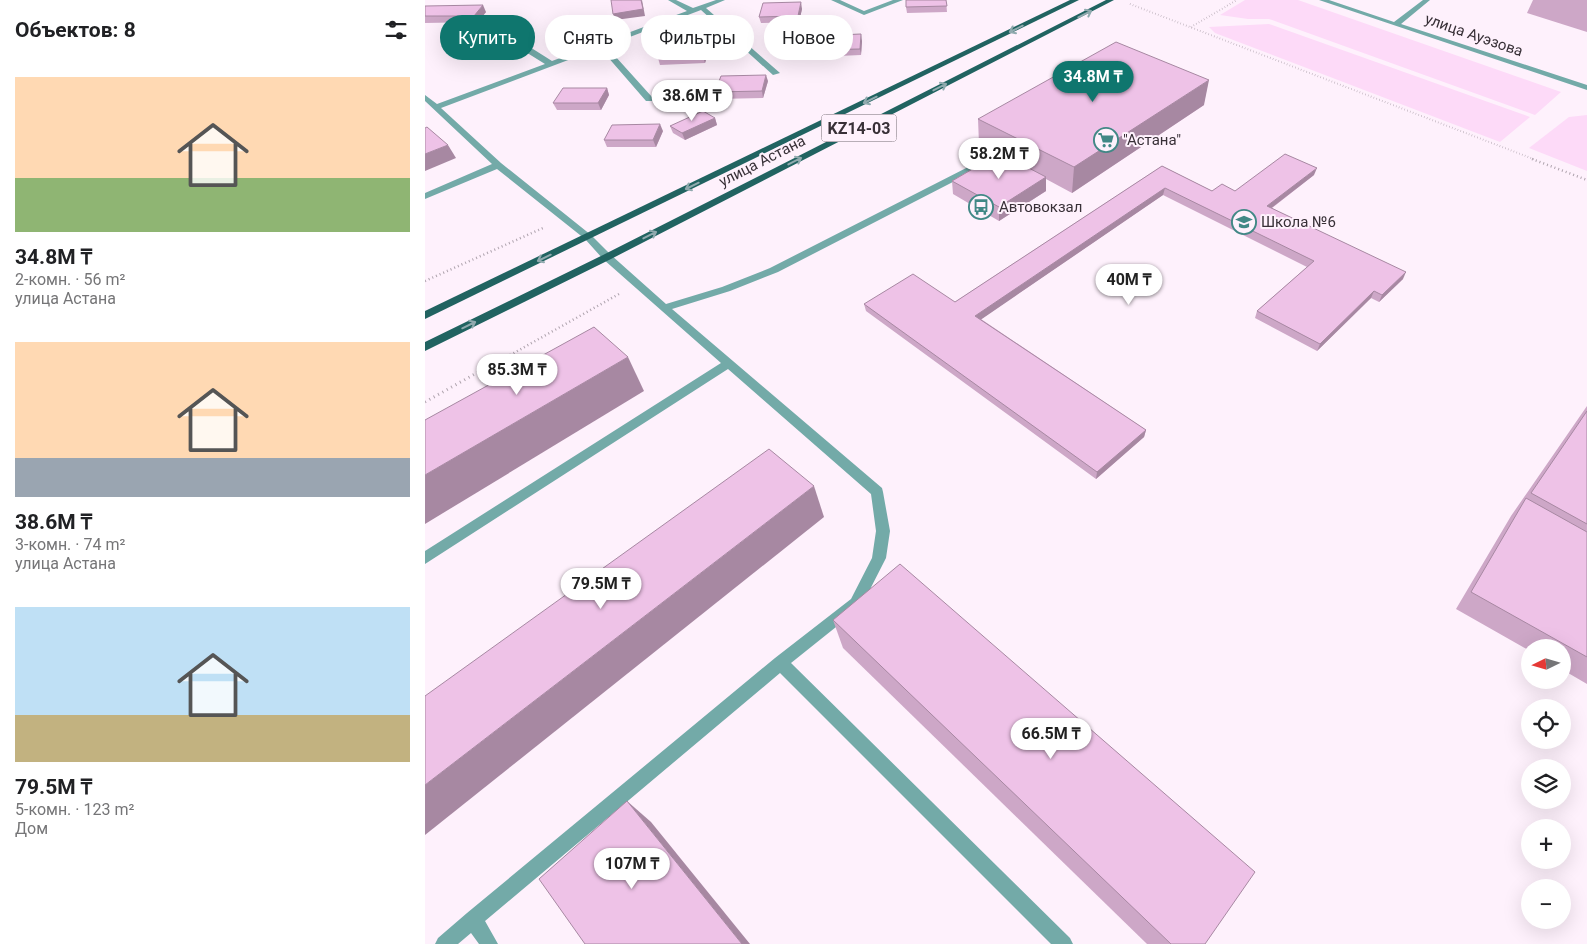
<!DOCTYPE html>
<html lang="ru">
<head>
<meta charset="utf-8">
<style>
	body { margin:0; font-family:Roboto,sans-serif; background:#f6f6f6; color:#202124; height:100vh; display:flex; flex-direction:column; font-size:19px; white-space:nowrap }
	* { box-sizing:border-box; margin:0 }
	p { font-size:16px; color:#757577 }
	.icon { flex:none; width:28px; height:28px; fill:none; stroke:currentColor; stroke-width:2; stroke-linecap:round; stroke-linejoin:round }
	.map { position:relative; flex:1; overflow:hidden }
	.details { display:flex; flex-direction:column; background:#fff; width:425px }
	.details>* { flex:none }
	.banner { position:absolute; left:15px; top:15px; width:475px; height:45px; display:flex; gap:10px }
	.needle { width:32px; rotate:265deg }
	.tools { position:absolute; left:1096px; top:639px; display:grid; gap:10px }
	.tools a { display:grid; place-items:center; width:50px; height:50px; border-radius:50%; background:#fff; box-shadow:0 5px 20px #0002; font-size:25px }
	.price { position:absolute; translate:-50% -42px; padding:0 11px; border-radius:18px; background:#fff; color:#222; font-size:16px; line-height:32px; filter:drop-shadow(0 1px 2px #0008) }
	.price::after { content:''; position:absolute; left:50%; top:30px; width:15px; height:11px; margin-left:-8px; background:inherit; clip-path:polygon(0 0,100% 0,50% 100%) }
	.price.selected { background:#0f766e; color:#fff }
	ul { padding:0; list-style:none }
	li { display:grid; align-content:center; gap:10px; height:265px; padding:0 15px }
	li span { display:grid; place-items:center; height:155px; border-radius:0px; color:#555 }
	li>.icon { margin-inline-start:auto }
	span .icon { width:90px; height:90px; fill:#fffc; stroke-width:1 }
	li b { font-size:21px }
	h2 { display:flex; justify-content:space-between; align-items:center; height:60px; padding:0 15px; font-size:21px }
	.tag { padding:0 18px; border-radius:22px; background:#fff; box-shadow:0 5px 20px #0002; font-size:18px; line-height:45px }
	.tag.selected { background:#0f766e; color:#fff }
	main { display:flex; flex:1; min-height:0 }
	.map>svg:first-child { display:block }
</style>
</head>
<body>
<main>
<section class="details">
<h2>Объектов: 8<svg class="icon" aria-label="filters" viewBox="0 0 24 24"><path d="M4 7h16M4 17h16"/><circle cx="9" cy="7" r="2"/><circle cx="15" cy="17" r="2"/></svg></h2>
<ul>
<li><span style="background:linear-gradient(#ffd9b3 65%,#8fb573 0)"><svg class="icon" aria-label="home" viewBox="0 0 24 24"><path d="M3 11l9-7 9 7M6 9v11h12V9"/></svg></span><div><b>34.8M ₸</b><p>2-комн. · 56 m²</p><p>улица Астана</p></div></li>
<li><span style="background:linear-gradient(#ffd9b3 75%,#9aa5b1 0)"><svg class="icon" aria-label="home" viewBox="0 0 24 24"><path d="M3 11l9-7 9 7M6 9v11h12V9"/></svg></span><div><b>38.6M ₸</b><p>3-комн. · 74 m²</p><p>улица Астана</p></div></li>
<li><span style="background:linear-gradient(#bfe0f5 70%,#c2b280 0)"><svg class="icon" aria-label="home" viewBox="0 0 24 24"><path d="M3 11l9-7 9 7M6 9v11h12V9"/></svg></span><div><b>79.5M ₸</b><p>5-комн. · 123 m²</p><p>Дом</p></div></li>
</ul>
</section>
<div class="map">
<svg width="1162" height="944" viewBox="0 0 1162 944">
	<rect width="100%" height="100%" fill="#fef1fc"/>
	<!-- green -->
	<g fill="#fddaf8">
		<polygon points="820,0 873,0 1136,92 1110,115 844,19 823,19 795,15"/>
		<polygon points="844,24 1105,117 1075,142 790,33 784,27"/>
		<polygon points="1162,115 1162,171 1104,148 1144,117"/>
	</g>
	<g fill="none" stroke-linecap="round" stroke-linejoin="round">
		<!-- path-far2 -->
		<g stroke="#aea3ad" stroke-width="2" stroke-dasharray="0.5 2.5" stroke-linecap="butt">
			<polyline points="705,4 1111,160"/>
			<polyline points="766,27 812,0"/>
		</g>
		<!-- path-far1 -->
		<g stroke="#aea3ad" stroke-width="2.5" stroke-dasharray="1 3" stroke-linecap="butt">
			<polyline points="1107,159 1162,180"/>
			<polyline points="0,281 118,228"/>
			<polyline points="71,363 194,294"/>
		</g>
		<!-- path -->
		<polyline stroke="#aea3ad" stroke-width="3" stroke-dasharray="1 4" stroke-linecap="butt" points="0,402 73,361"/>
		<!-- minor -->
		<g fill="#73aaa8" fill-rule="evenodd">
			<polygon points="243,0 251,0 268,8 291,0 300,0 281,8 355,73 348,75 276,10 181,46 227,97 227,101 221,101 175,48 16,108 76,163 166,235 186,255 241,304 297,287 345,268 551,163 557,163 557,167 353,272 305,291 247,309 457,488 458,492 465,531 461,558 436,607 366,663 645,938 648,944 626,944 355,673 60,921 73,944 54,944 46,933 33,944 10,944 13,938 42,913 350,658 426,599 447,558 451,531 446,494 303,369 0,564 0,551 296,363 178,259 160,239 72,169 0,199 0,193 67,164 0,101 0,95 12,104 120,64 64,29 64,25 70,25 127,61 262,11"/>
			<polygon points="406,0 415,0 439,11 468,0 478,0 439,15"/>
			<polygon points="894,0 904,0 969,22 998,0 1005,0 976,24 1162,85 1162,90"/>
		</g>
		<!-- major -->
		<g fill="#216361" fill-rule="evenodd">
			<polygon points="645,0 654,0 0,319 0,311"/>
			<polygon points="681,0 689,0 186,259 0,351 0,342 178,255"/>
		</g>
	</g>
	<!-- wall -->
	<g fill="#cda7c7">
		<polygon points="521,0 522,12 482,13 481,7"/>
		<polygon points="1108,0 1162,0 1162,32 1102,13"/>
		<polygon points="0,6 61,12 53,22 0,23"/>
		<polygon points="377,9 374,22 336,23 334,17"/>
		<polygon points="437,41 436,55 390,57 389,50"/>
		<polygon points="285,47 280,63 235,65 233,58"/>
		<polygon points="343,81 338,98 292,99 290,92"/>
		<polygon points="182,88 184,95 176,110 132,110 128,103"/>
		<polygon points="779,105 647,193 621,179 621,191 574,221 528,194 527,181 572,154 554,144 553,119"/>
		<polygon points="290,118 292,125 260,140 248,133 245,126"/>
		<polygon points="238,131 231,147 182,147 179,140"/>
		<polygon points="737,166 787,191 810,191 889,175 847,208 978,279 954,302 946,298 892,351 830,318 832,311 882,267 738,195 556,319 721,430 719,437 671,479 441,311 439,304 530,302"/>
		<polygon points="1162,406 1162,684 1138,670 1138,648 1105,648 1105,651 1031,609 1086,516"/>
		<polygon points="408,620 780,944 722,944 418,648"/>
	</g>
	<!-- shaded-wall -->
	<g fill="#a788a2">
		<polygon points="217,0 220,16 190,20 188,14"/>
		<polygon points="376,2 377,9 374,22 373,16"/>
		<polygon points="58,5 61,12 53,22 49,16"/>
		<polygon points="436,34 437,41 436,55 435,49"/>
		<polygon points="284,40 285,47 280,63 278,57"/>
		<polygon points="341,75 343,81 338,98 337,91"/>
		<polygon points="784,80 779,105 647,193 649,167"/>
		<polygon points="182,88 184,95 176,110 173,103"/>
		<polygon points="290,118 292,125 260,140 257,133"/>
		<polygon points="235,124 238,131 231,147 228,140"/>
		<polygon points="23,145 31,158 0,171 0,154"/>
		<polygon points="892,168 889,175 840,213 842,206"/>
		<polygon points="621,177 621,191 574,221 574,207"/>
		<polygon points="740,188 738,195 551,323 550,316"/>
		<polygon points="981,272 978,279 954,302 957,295"/>
		<polygon points="949,291 946,298 892,351 895,344"/>
		<polygon points="203,357 219,391 0,524 0,475"/>
		<polygon points="721,430 719,437 671,479 672,472"/>
		<polygon points="389,486 399,517 0,835 0,785"/>
		<polygon points="202,801 226,822 325,944 317,944"/>
	</g>
	<!-- building -->
	<g fill="#eec2e7" stroke="#a788a2">
		<polygon points="186,0 216,0 218,9 188,14"/>
		<polygon points="481,0 521,0 522,6 481,7"/>
		<polygon points="376,2 373,16 334,17 338,3"/>
		<polygon points="58,5 49,16 0,16 0,6"/>
		<polygon points="436,34 435,49 389,50 391,36"/>
		<polygon points="284,40 278,57 233,58 239,42"/>
		<polygon points="691,42 784,80 649,167 553,119"/>
		<polygon points="341,75 337,91 290,92 296,76"/>
		<polygon points="138,88 182,88 173,103 128,103"/>
		<polygon points="278,111 290,118 257,133 245,126"/>
		<polygon points="235,124 228,140 179,140 187,125"/>
		<polygon points="2,127 23,145 0,154 0,128"/>
		<polygon points="575,153 621,177 574,207 527,181"/>
		<polygon points="860,154 892,168 842,206 981,272 957,295 949,291 895,344 832,311 889,261 740,188 550,316 721,430 672,472 439,304 488,274 530,302 737,166 787,191 797,184 810,191"/>
		<polygon points="169,327 203,357 0,475 0,420"/>
		<polygon points="1162,411 1162,524 1106,493"/>
		<polygon points="344,449 389,486 0,785 0,696"/>
		<polygon points="1101,498 1162,532 1162,657 1046,592"/>
		<polygon points="475,564 830,872 780,944 746,944 408,620"/>
		<polygon points="202,801 317,944 160,944 114,879"/>
	</g>
	<!-- one-way arrows -->
	<defs><path id="oneway-shaft" d="M-6 0H5M1.5-3L5.5 0L1.5 3" fill="none" stroke-width="1.6" stroke-linecap="round" stroke-linejoin="round" transform="scale(1.25)"/></defs>
	<g stroke="#90aaae">
		<use href="#oneway-shaft" transform="translate(660 14) rotate(-27)"/>
		<use href="#oneway-shaft" transform="translate(591 29) rotate(154)"/>
		<use href="#oneway-shaft" transform="translate(515 87) rotate(-27)"/>
		<use href="#oneway-shaft" transform="translate(445 100) rotate(154)"/>
		<use href="#oneway-shaft" transform="translate(370 161) rotate(-27)"/>
		<use href="#oneway-shaft" transform="translate(267 186) rotate(154)"/>
		<use href="#oneway-shaft" transform="translate(225 235) rotate(-27)"/>
		<use href="#oneway-shaft" transform="translate(119 258) rotate(154)"/>
		<use href="#oneway-shaft" transform="translate(44 325) rotate(-26)"/>
	</g>
	<!-- icons -->
	<defs>
		<symbol id="supermarket-ring" viewBox="-11 -11 22 22"><circle r="9.5" fill="#fef1fc" stroke="#418886" stroke-width="1.5"/><path d="M-6-5.5h2.5l.6 2H6L4.5 2H-2.5L-4.4-4H-6ZM-1.5 3.2a1.3 1.3 0 1 0 .1 0ZM3 3.2a1.3 1.3 0 1 0 .1 0Z" fill="#418886"/></symbol>
		<symbol id="bus-ring" viewBox="-11 -11 22 22"><circle r="9.5" fill="#fef1fc" stroke="#418886" stroke-width="1.5"/><path d="M-5-6H5V4H4V6H2V4H-2V6H-4V4H-5ZM-3.5-4V0h7V-4ZM-3.5 1.2v1.5H-2V1.2ZM2 1.2v1.5H3.5V1.2Z" fill="#418886"/></symbol>
		<symbol id="school-ring" viewBox="-11 -11 22 22"><circle r="9.5" fill="#fef1fc" stroke="#418886" stroke-width="1.5"/><path d="M0-5L7-2L0 1L-7-2ZM-4 1L0 2.5L4 1V4Q0 6-4 4Z" fill="#418886"/></symbol>
	</defs>
	<g fill-rule="evenodd">
		<use href="#supermarket-ring" x="667" y="126" width="28" height="28"/>
		<use href="#bus-ring" x="542" y="193" width="28" height="28"/>
		<use href="#school-ring" x="805" y="208" width="28" height="28"/>
	</g>
	<g text-anchor="middle" stroke-width="4" stroke-linejoin="round" paint-order="stroke">
		<!-- far-street labels -->
		<g font-size="15" fill="#383037" stroke="#fef1fc">
			<text transform="translate(1049 35) rotate(19)" y="5">улица Ауэзова</text>
			<text transform="translate(337 161) rotate(-27)" y="5">улица Астана</text>
		</g>
		<!-- far-poi labels -->
		<g font-size="15" fill="#383037" stroke="#fef1fc" text-anchor="start">
			<text x="698" y="145">"Астана"</text>
			<text x="574" y="212">Автовокзал</text>
			<text x="836" y="227">Школа №6</text>
		</g>
		<!-- shield labels -->
		<rect fill="#fef1fc" stroke="#736a72" stroke-width="1" x="396.5" y="114.5" width="75" height="27" rx="4"/>
		<g font-size="16" font-weight="bold" fill="#383037">
			<text x="434" y="134">KZ14-03</text>
		</g>
	</g>
</svg>
<div class="tools">
<a><svg class="needle" viewBox="-14 -14 28 28"><path d="M0-13l5 13h-10z" fill="#e53935"/><path d="M0 13l5-13h-10z" fill="#757577"/></svg></a>
<a><svg class="icon" aria-label="locate" viewBox="0 0 24 24"><circle cx="12" cy="12" r="6"/><path d="M12 2v4M12 18v4M2 12h4M18 12h4"/></svg></a>
<a><svg class="icon" aria-label="layers" viewBox="0 0 24 24"><path d="M12 4l9 5-9 5-9-5zM3 14l9 5 9-5"/></svg></a>
<a>+</a>
<a>−</a>
</div>
<b class="price selected" style="left:668px;top:103px">34.8M ₸</b>
<b class="price" style="left:267px;top:122px">38.6M ₸</b>
<b class="price" style="left:574px;top:180px">58.2M ₸</b>
<b class="price" style="left:704px;top:306px">40M ₸</b>
<b class="price" style="left:92px;top:396px">85.3M ₸</b>
<b class="price" style="left:176px;top:610px">79.5M ₸</b>
<b class="price" style="left:626px;top:760px">66.5M ₸</b>
<b class="price" style="left:207px;top:890px">107M ₸</b>
<div class="banner">
<a class="tag selected">Купить</a>
<a class="tag">Снять</a>
<a class="tag">Фильтры</a>
<a class="tag">Новое</a>
</div>
</div>
</main>
</body>
</html>
